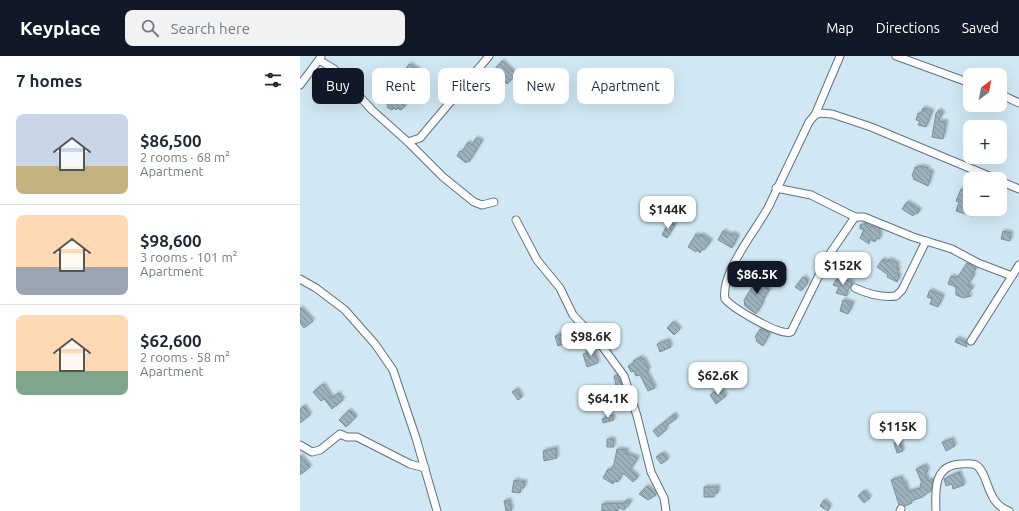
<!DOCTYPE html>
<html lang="en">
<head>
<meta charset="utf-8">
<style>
	body { margin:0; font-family:Ubuntu,sans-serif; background:#f2f2f3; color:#1f2937; height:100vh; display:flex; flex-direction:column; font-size:15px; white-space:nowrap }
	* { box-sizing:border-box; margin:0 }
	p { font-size:13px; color:#747a83 }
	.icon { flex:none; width:22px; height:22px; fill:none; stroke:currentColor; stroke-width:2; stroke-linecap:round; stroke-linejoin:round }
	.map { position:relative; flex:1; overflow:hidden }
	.sheet { display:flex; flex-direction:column; background:#fff; width:300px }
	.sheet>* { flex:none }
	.banner { position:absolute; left:12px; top:12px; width:380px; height:36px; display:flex; gap:8px }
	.needle { width:26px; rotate:32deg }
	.tools { position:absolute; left:663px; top:12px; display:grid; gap:8px }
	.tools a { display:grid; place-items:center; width:44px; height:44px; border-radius:8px; background:#fff; box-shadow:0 4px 16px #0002; font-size:20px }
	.price { position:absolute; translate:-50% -34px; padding:0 9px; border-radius:8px; background:#fff; color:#222; font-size:13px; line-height:26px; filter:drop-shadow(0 1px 2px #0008) }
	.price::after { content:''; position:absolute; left:50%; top:24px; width:12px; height:9px; margin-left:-6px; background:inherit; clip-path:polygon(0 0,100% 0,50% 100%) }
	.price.selected { background:#111827; color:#fff }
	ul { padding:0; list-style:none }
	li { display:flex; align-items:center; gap:12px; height:100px; padding:0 16px }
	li+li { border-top:1px solid #e0e1e3 }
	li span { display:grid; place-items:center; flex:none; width:112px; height:80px; border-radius:8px; color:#555 }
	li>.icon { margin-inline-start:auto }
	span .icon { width:48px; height:48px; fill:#fffc; stroke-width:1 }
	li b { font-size:17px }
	h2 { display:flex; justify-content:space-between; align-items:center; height:48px; padding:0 16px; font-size:17px }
	.chip { padding:0 14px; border-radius:8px; background:#fff; box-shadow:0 4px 16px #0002; font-size:14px; line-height:36px }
	.chip.selected { background:#111827; color:#fff }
	header { display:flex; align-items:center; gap:24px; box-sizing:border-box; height:56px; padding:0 20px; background:#111827; color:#fff }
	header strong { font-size:19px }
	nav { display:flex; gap:22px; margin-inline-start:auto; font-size:14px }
	.search { width:280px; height:36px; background:#f2f2f3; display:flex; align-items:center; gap:10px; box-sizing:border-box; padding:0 14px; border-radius:8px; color:#747a83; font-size:15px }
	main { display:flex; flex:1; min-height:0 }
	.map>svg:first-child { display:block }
</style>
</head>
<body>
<header>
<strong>Keyplace</strong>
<div class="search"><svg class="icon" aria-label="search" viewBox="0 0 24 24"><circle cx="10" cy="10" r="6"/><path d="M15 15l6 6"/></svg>Search here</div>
<nav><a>Map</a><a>Directions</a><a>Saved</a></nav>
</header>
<main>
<section class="sheet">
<h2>7 homes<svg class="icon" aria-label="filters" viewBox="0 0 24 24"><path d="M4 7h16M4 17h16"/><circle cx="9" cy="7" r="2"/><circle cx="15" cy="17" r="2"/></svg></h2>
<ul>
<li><span style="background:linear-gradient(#c9d6e8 65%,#c2b280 0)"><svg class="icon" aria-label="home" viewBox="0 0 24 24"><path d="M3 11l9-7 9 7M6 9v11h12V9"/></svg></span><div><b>$86,500</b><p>2 rooms · 68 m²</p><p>Apartment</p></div></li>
<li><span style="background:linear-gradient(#ffd9b3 65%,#9aa5b1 0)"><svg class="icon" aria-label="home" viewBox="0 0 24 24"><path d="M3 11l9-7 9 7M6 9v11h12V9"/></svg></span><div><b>$98,600</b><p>3 rooms · 101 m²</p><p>Apartment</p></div></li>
<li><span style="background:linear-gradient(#ffd9b3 70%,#7fa58c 0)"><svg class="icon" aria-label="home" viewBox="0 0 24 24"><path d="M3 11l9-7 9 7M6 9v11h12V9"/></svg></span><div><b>$62,600</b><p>2 rooms · 58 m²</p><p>Apartment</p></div></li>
</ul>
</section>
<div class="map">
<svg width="719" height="455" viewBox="0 0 719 455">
	<defs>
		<pattern id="building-back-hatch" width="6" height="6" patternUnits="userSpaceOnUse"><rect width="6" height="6" fill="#9cb1bc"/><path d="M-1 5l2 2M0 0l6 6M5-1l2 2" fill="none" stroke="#7f919a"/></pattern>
		<filter id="shadow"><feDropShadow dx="2" dy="-2" stdDeviation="1" flood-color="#0004"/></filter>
	</defs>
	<rect width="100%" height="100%" fill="#d1e8f4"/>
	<!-- building -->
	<g fill="url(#building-back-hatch)" stroke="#7c919c" filter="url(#shadow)">
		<polygon points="202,5 216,19 207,28 193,15"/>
		<polygon points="109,8 120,15 114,26 102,19"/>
		<polygon points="91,39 102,45 100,47 105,50 101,54 97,52 96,54 94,52 92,54 87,51 88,49 85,47"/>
		<polygon points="623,52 632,55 626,71 618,69 620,65 616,64 618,57 621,58"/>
		<polygon points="639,54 643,57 638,65 646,66 643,83 632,81 636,57"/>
		<polygon points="176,82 182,85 169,106 167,105 166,107 157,100 160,95 162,96 168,86 172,89"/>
		<polygon points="619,110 628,112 627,114 632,116 628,130 613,123 614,121 612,120 615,111 618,112"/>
		<polygon points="661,133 670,136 670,153 674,153 672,160 656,155 659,146 656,145"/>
		<polygon points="607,146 620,154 617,158 615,157 613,160 602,153"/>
		<polygon points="369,166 375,169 367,182 362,179"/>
		<polygon points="566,167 570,171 574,170 580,173 580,183 577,182 575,186 570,183 569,188 560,182 564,173 560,173 560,169"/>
		<polygon points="423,175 431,179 432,177 438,180 432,192 418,184"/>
		<polygon points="703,175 711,177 710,185 701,183"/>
		<polygon points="396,178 400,181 401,178 411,185 404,194 402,193 400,197 397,194 396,196 388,191"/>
		<polygon points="583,203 588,206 589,203 598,208 596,212 599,213 597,217 599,219 599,222 597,226 587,221 588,219 577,211"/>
		<polygon points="667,207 676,213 672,218 674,219 668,229 673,232 667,238 671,240 663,242 656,239 656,231 648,228 651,220 657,222"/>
		<polygon points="465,220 472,225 467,233 469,234 462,246 463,247 456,258 445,250 444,244 457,224 458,225 461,221 463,223"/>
		<polygon points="503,221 508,224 506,226 508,227 501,235 495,231"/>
		<polygon points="544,223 553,227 547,235 547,240 536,237 539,231 533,229 536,224"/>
		<polygon points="630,234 643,240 638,251 630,248 632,243 627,241"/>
		<polygon points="543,244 553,247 548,258 540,255"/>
		<polygon points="0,251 13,265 4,272 0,267"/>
		<polygon points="373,266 380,273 374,279 367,272"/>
		<polygon points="460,273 470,277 463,290 456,285 457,283 455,281"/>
		<polygon points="262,278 265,287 258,290 255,280"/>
		<polygon points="657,282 666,286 667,291 655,286"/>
		<polygon points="368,284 371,291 360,296 357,288"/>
		<polygon points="293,290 298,307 287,311 283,298 288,297 287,293"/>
		<polygon points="341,301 342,304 344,303 349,314 346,315 355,332 348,335 340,319 336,320 334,315 331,316 328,310 334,307 333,305"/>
		<polygon points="317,319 322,329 316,330 314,320"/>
		<polygon points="23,328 32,342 38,337 43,344 32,353 24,343 21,345 13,336"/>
		<polygon points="295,331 298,338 290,342 286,335"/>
		<polygon points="420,332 426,340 416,348 410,339"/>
		<polygon points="217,333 222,341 218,344 212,336"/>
		<polygon points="4,350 10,359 0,367 0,353"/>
		<polygon points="49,354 56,361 46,371 39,364"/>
		<polygon points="374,358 377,362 365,371 367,373 358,381 353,375"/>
		<polygon points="312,359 314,364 303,367 302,363"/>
		<polygon points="307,383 313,383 314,391 307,391"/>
		<polygon points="652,383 655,390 646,395 642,386"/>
		<polygon points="600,386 603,395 597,397 594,387"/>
		<polygon points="256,392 257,402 244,405 243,395"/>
		<polygon points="317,393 327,394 326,397 338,402 330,414 338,421 333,426 323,417 318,426 314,425 313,428 303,422 308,413 311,414 314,408"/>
		<polygon points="363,397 368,403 361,408 356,401"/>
		<polygon points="0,399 10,411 0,419"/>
		<polygon points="625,409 628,415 625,417 628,425 633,423 631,435 623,440 623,441 611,445 612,447 605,450 599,449 591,424 601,421 603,427 605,426 608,436 620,432 621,432 620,428 622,427 616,413"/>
		<polygon points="659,416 664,429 653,433 652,428 646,430 644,423"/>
		<polygon points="214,424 225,426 224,432 221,432 220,437 212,436"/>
		<polygon points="347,430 356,439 348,444 339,438"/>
		<polygon points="404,431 418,431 418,437 414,437 414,441 404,441"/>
		<polygon points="564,435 570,442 564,447 558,440"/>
		<polygon points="209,444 212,454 206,455 204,445"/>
		<polygon points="327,444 331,446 324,454 318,451 318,455 302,455 302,448 324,447"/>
		<polygon points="524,444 530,450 528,455 520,450"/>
	</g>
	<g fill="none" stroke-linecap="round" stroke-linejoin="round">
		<defs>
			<g id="minor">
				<polyline points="596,0 670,27"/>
				<polyline points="19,4 34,13 72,54 108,86 120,82 189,0"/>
				<polyline points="0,29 21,1"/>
				<polyline points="700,38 719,47"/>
				<polyline points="515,59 540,0"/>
				<polyline points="108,86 143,121 174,146 182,149 194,146"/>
				<polyline points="700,125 719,133"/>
				<polyline points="476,132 511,139 555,161 564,161 613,181 652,193 678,207 712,220"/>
				<path d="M555 161 529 199 491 276C479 280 434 253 425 243 420 217 457 173 469 150 482 122 496 94 509 66L515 59 520 57 532 58 571 71 696 123"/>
				<polyline points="216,164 237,204 260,232 273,259 299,286 324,320 337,360 351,416 364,442 366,455"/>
				<polyline points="0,223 16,232 45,254 75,288 93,314 116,382 137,455"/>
				<path d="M555 232C568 238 581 242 596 240L602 234 626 185"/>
				<polyline points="671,285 719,209"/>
				<polyline points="0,389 12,396 20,394 40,378 47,381 57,381 110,408 125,412"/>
				<polyline points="600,455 601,453"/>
				<path d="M636 455C635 433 634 409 661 408 666 408 672 407 676 409 689 417 686 448 709 455"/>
			</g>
		</defs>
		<!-- minor casing -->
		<use href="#minor" stroke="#5e737d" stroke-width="9"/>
		<!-- minor -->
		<use href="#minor" stroke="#fff" stroke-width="7"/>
	</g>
</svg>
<div class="tools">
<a><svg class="needle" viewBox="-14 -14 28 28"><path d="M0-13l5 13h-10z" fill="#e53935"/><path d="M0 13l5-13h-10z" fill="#747a83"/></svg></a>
<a>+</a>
<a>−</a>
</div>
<b class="price" style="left:368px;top:174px">$144K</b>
<b class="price" style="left:543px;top:230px">$152K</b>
<b class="price selected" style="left:457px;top:239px">$86.5K</b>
<b class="price" style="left:291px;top:301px">$98.6K</b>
<b class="price" style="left:418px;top:340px">$62.6K</b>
<b class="price" style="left:308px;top:363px">$64.1K</b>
<b class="price" style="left:598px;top:391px">$115K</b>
<div class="banner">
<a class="chip selected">Buy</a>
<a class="chip">Rent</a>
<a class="chip">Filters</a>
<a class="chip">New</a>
<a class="chip">Apartment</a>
</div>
</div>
</main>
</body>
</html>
